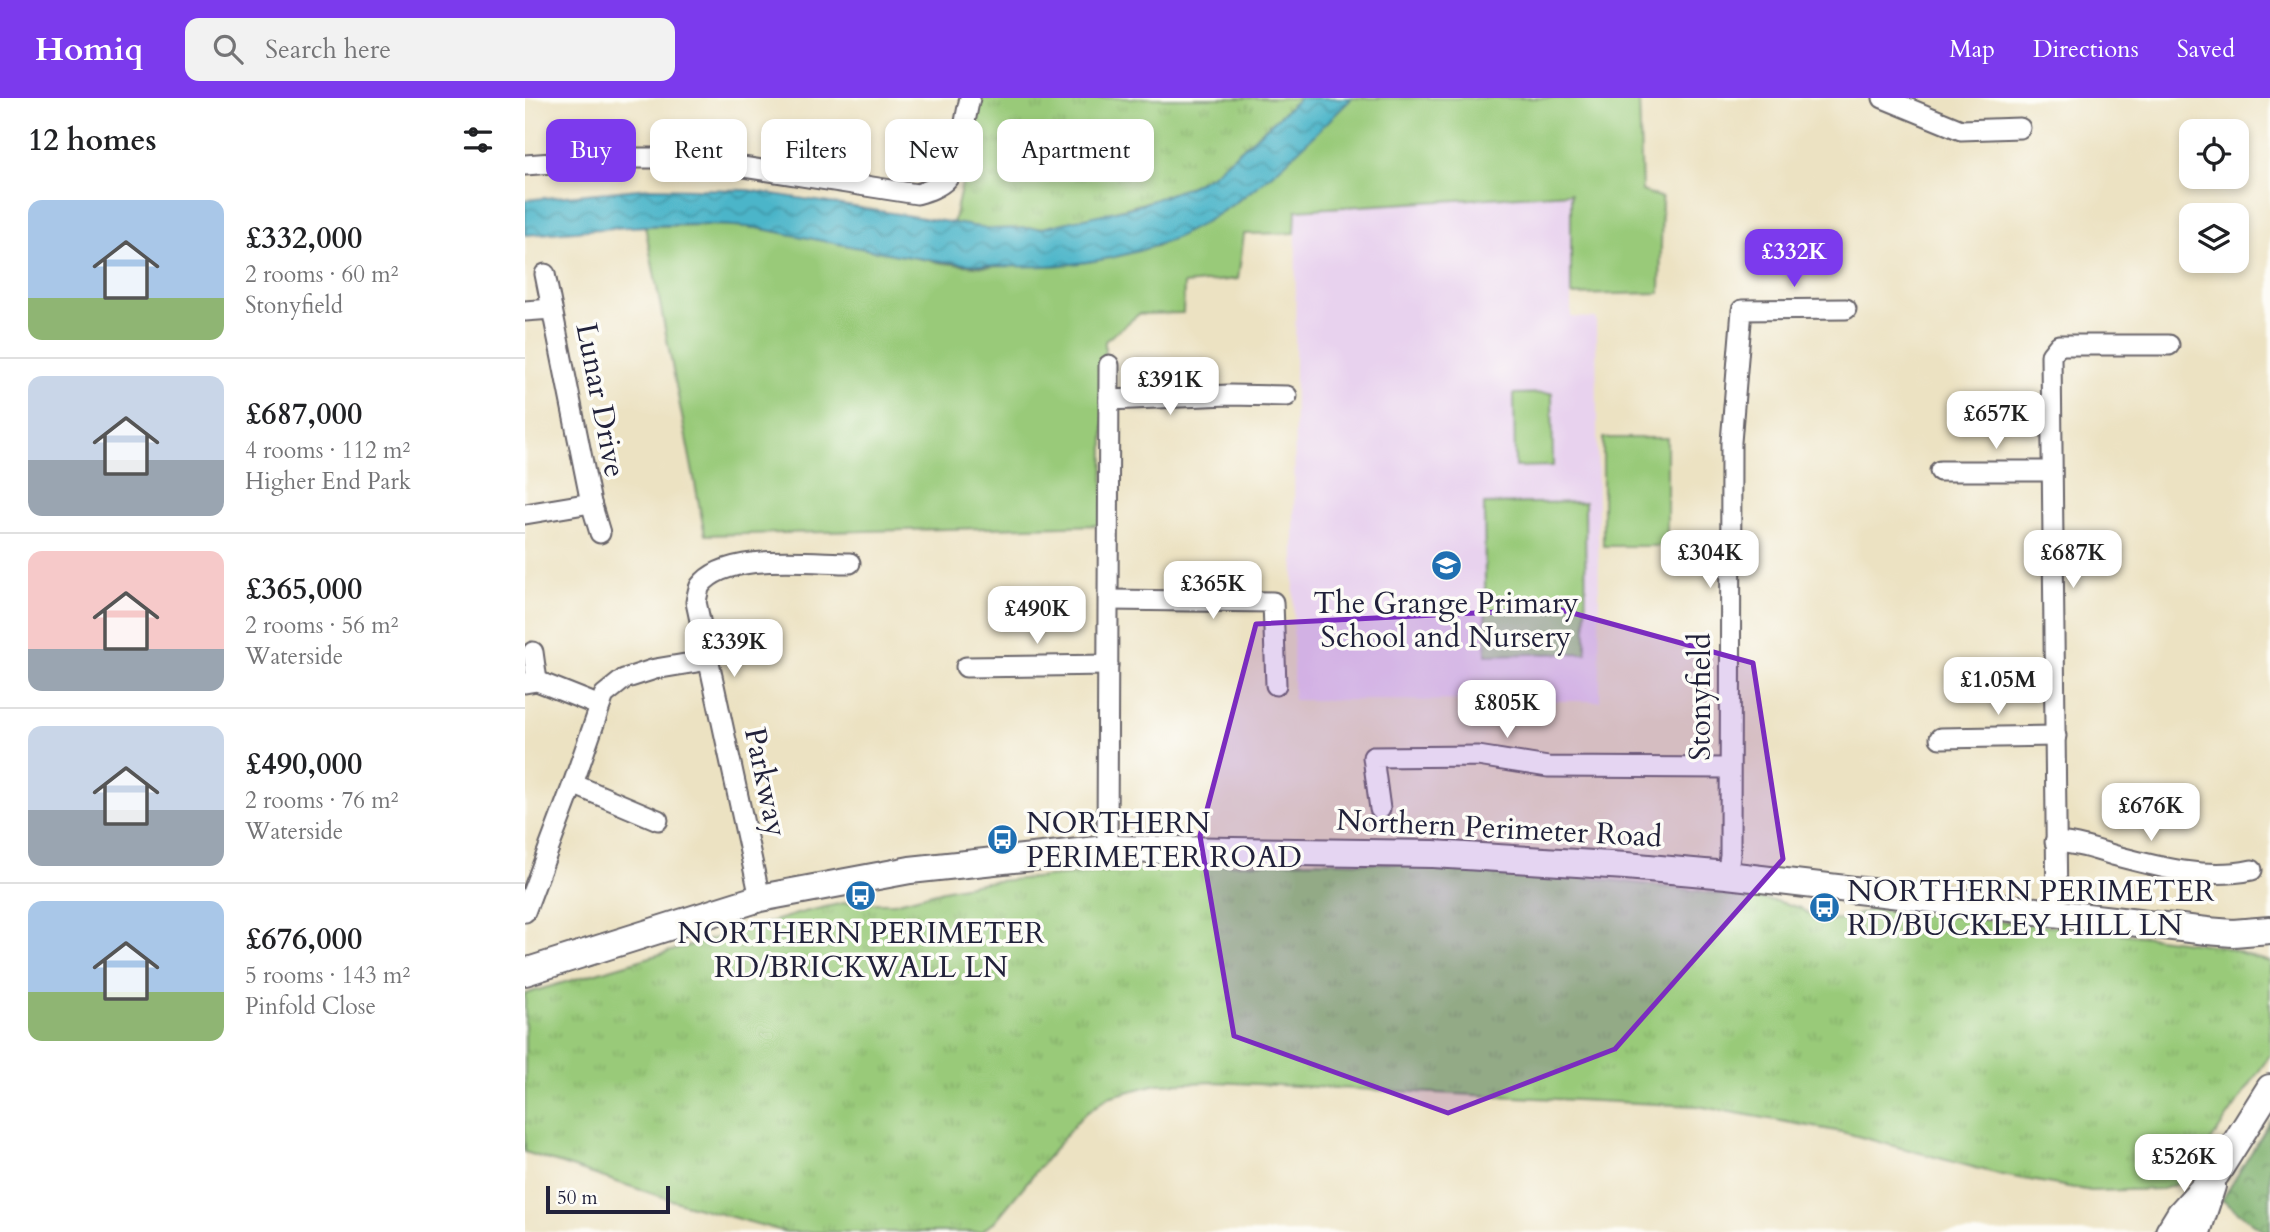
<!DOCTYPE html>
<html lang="en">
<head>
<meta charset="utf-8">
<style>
	body { margin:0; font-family:Cardo,serif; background:#f2f2f2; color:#202124; height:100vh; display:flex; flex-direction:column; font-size:26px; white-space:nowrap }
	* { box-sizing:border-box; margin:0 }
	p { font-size:23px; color:#757577 }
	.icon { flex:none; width:38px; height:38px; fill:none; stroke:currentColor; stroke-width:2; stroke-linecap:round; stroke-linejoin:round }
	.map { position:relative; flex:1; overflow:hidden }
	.panel { display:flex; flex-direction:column; background:#fff; width:525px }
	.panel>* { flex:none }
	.banner { position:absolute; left:21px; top:21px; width:665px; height:63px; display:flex; gap:14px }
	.buttons { position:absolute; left:1654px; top:21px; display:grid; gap:14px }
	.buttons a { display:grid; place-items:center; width:70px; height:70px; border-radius:14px; background:#fff; box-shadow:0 4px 10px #0003; font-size:35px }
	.scale { position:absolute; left:21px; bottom:18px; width:124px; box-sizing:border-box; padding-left:7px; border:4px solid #22223b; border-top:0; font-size:19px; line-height:24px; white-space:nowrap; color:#22223b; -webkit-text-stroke:5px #fdfcf7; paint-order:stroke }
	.price { position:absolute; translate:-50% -60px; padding:0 16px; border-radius:14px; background:#fff; color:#222; font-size:23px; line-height:46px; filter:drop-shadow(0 2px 4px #0008) }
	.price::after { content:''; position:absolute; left:50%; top:42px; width:21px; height:16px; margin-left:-10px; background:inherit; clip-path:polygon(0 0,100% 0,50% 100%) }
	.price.selected { background:#7c3aed; color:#fff }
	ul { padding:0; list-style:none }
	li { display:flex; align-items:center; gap:21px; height:175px; padding:0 28px }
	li+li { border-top:2px solid #e0e0e0 }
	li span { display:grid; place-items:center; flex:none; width:196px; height:140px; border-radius:14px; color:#555 }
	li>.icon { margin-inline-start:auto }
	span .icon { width:84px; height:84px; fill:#fffc; stroke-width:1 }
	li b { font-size:30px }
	h2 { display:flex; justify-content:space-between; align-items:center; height:84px; padding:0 28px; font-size:30px }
	.chip { padding:0 24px; border-radius:14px; background:#fff; box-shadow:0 4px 10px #0003; font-size:24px; line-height:63px }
	.chip.selected { background:#7c3aed; color:#fff }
	header { display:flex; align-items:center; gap:42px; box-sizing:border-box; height:98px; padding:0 35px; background:#7c3aed; color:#fff }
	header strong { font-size:33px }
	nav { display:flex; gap:38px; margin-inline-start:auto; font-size:24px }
	.search { width:490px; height:63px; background:#f2f2f2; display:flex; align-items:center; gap:18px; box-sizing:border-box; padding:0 24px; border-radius:14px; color:#757577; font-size:26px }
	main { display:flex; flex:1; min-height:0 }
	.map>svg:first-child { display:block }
</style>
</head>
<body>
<header>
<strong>Homiq</strong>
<div class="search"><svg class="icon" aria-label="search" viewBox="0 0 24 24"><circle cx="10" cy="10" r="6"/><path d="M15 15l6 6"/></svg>Search here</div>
<nav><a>Map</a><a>Directions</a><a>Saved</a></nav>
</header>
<main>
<section class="panel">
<h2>12 homes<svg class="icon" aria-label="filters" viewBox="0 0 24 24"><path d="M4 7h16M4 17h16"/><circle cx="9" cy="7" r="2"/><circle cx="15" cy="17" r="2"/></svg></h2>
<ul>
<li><span style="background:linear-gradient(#a9c7e8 70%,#8fb573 0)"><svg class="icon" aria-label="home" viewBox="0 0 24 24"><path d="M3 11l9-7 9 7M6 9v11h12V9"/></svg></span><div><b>£332,000</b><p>2 rooms · 60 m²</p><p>Stonyfield</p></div></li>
<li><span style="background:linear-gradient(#c9d6e8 60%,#9aa5b1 0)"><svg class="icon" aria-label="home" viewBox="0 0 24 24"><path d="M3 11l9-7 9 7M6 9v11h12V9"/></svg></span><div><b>£687,000</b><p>4 rooms · 112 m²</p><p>Higher End Park</p></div></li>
<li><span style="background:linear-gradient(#f6c9c9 70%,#9aa5b1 0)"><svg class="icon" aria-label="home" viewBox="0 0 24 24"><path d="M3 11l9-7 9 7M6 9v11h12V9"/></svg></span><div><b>£365,000</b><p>2 rooms · 56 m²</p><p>Waterside</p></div></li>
<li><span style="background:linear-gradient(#c9d6e8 60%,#9aa5b1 0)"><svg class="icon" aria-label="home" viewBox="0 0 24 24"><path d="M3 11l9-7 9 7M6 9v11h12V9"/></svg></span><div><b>£490,000</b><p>2 rooms · 76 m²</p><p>Waterside</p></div></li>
<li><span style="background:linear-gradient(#a9c7e8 65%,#8fb573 0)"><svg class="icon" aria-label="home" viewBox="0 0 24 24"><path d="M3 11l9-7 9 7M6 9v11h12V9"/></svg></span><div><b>£676,000</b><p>5 rooms · 143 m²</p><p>Pinfold Close</p></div></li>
</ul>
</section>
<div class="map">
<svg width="1745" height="1134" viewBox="0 0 1745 1134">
	<defs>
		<pattern id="forest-crowns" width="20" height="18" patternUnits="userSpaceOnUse" patternTransform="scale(1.75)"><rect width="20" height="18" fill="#7aae69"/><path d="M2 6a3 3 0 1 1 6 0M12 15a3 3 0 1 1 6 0" fill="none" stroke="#648d58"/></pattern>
		<pattern id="park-tufts" width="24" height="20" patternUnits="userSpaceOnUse" patternTransform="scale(1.75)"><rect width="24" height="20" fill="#99ca79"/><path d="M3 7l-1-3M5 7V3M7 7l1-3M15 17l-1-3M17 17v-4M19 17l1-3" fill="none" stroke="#84ad6a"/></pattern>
		<pattern id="water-waves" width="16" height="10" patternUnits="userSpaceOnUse" patternTransform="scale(1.75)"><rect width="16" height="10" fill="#4bb5c9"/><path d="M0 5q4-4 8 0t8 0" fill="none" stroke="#3e93a4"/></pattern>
	</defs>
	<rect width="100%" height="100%" fill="#fdfcf7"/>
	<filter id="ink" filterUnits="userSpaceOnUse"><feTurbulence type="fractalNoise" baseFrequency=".0143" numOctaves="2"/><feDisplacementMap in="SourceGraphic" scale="14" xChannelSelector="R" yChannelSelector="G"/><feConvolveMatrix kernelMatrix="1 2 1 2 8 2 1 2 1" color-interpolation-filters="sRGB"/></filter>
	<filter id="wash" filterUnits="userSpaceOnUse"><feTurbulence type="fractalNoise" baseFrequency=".00686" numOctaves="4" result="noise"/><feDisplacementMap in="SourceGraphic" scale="28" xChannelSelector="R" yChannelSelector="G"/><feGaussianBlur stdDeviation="1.57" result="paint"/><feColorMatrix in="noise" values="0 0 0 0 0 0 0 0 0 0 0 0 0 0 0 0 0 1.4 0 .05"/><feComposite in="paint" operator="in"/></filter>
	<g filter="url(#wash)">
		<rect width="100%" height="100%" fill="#ece2c2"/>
		<!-- built -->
		<polygon fill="#e8d2ee" points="1046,95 1046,219 1071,220 1075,603 768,602 771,112"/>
		<!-- grass -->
		<g fill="#99ca79" stroke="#5e765a" stroke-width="2">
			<polygon points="827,0 1114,0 1117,93 1137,100 1135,195 1046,197 1046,95 771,112 770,135 719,136 713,181 659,186 658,215 614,216 580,243 578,427 180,437 120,128 201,127 232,130 418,165 459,169 568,163 631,148 678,125 710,105 748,75"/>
			<polygon points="1027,295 1028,368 990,369 989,296"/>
			<rect x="1078" y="340" width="64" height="108"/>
			<polygon points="1060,404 1061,555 961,557 959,406"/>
		</g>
		<!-- forest -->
		<polygon fill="url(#forest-crowns)" stroke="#4e6852" stroke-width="2" points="1745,1024 1745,1134 1740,1134 1697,1102"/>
		<!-- park -->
		<g fill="url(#park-tufts)" stroke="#5e765a" stroke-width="2">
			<polygon points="456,0 775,0 688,76 666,88 633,101 569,119 517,130 467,131 428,126"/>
			<polygon points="785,763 927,767 1069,780 1251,803 1275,810 1292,822 1321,821 1347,811 1577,833 1695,848 1745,864 1745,957 1658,1084 1637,1091 1566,1093 1477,1077 1317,1034 1172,1008 690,984 632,986 583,999 556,1019 470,1123 456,1134 261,1134 156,1105 0,1054 0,896 3,895 279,814 318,805 369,805 423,791 461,784 654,768"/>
		</g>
		<!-- water -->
		<path fill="url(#water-waves)" stroke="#366c82" stroke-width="2" d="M775 0H827C789 37 752 76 708 106 685 122 657 139 629 148 499 193 361 154 232 130 155 122 77 131 0 137V102L124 90 223 92 467 131 517 130 612 108 666 88 688 76Z"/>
	</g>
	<g filter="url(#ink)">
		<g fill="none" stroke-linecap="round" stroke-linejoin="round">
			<defs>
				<g id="minor">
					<polyline points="1358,0 1436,32 1495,30"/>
					<path d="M0 67 96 60H160L392 96C402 93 415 89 422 81 434 68 440 19 445 0"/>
					<polyline points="20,176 66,405 75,435"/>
					<polyline points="0,213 27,211"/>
					<polyline points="584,302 704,297 762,298"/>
					<polyline points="1415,373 1526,373"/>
					<polyline points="0,416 66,405"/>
					<polyline points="584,502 748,504 751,587"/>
					<polyline points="8,554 12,583"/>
					<polyline points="441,569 583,567"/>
					<polyline points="0,585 12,583 75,608"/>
					<polyline points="1415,640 1531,638"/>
					<polyline points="48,686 133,722"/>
					<polyline points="855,711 848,659 953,658 1023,669 1204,670"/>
					<path d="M1530 744C1550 745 1569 751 1588 757 1633 769 1681 782 1727 772"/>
					<polyline points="582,751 584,267"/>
					<polyline points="1202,777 1205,758 1206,344 1217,212 1321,211"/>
					<path d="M235 800 171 504C172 499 173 492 175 488 200 453 287 465 325 465"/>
					<polyline points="0,814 48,686 79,597 99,581 130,571 184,562"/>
					<polyline points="1532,815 1526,257 1534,247 1644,247"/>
				</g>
				<g id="secondary">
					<polyline points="0,874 235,800 385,772 582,751 908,756 1101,768 1202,777 1682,833 1708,835 1745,832"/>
					<polyline points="1644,1134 1655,1116 1691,1076 1745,990"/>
					<polyline points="1672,1134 1687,1088"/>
				</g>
			</defs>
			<!-- minor casing -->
			<use href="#minor" stroke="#69656a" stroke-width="23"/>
			<!-- secondary casing -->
			<use href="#secondary" stroke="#69656a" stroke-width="30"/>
			<!-- minor -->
			<use href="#minor" stroke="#fff" stroke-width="19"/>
			<!-- secondary -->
			<use href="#secondary" stroke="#fff" stroke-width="26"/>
		</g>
	</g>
	<!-- marked area -->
	<path fill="#7b2cbf" fill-opacity="0.2" stroke="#7b2cbf" stroke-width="5" stroke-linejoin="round" d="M1033 511 1228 565 1258 761 1090 951 923 1015 709 938 675 738 731 526Z"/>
	<!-- icons -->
	<defs>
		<symbol id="school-disc" viewBox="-11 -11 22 22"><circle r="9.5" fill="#1f6fb2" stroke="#fdfcf7"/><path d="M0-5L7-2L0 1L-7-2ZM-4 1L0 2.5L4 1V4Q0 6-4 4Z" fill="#fff"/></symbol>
		<symbol id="bus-disc" viewBox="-11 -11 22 22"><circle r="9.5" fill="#1f6fb2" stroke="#fdfcf7"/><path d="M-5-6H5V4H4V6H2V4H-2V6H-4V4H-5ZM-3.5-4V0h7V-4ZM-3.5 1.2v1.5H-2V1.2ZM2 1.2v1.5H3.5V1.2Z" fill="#fff"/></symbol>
	</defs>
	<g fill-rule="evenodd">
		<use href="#school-disc" x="904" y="450" width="35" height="35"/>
		<use href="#bus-disc" x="460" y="724" width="35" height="35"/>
		<use href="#bus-disc" x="318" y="780" width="35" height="35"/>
		<use href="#bus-disc" x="1282" y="792" width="35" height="35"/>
	</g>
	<g text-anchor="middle" stroke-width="7" stroke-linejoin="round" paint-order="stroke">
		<!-- street labels -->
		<g font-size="30" fill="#22223b" stroke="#fdfcf7">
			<text transform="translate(76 302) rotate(79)" y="10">Lunar Drive</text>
			<text transform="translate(1175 599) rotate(-90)" y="10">Stonyfield</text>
			<text transform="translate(241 684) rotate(78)" y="10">Parkway</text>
			<text transform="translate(974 730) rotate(3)" y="10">Northern Perimeter Road</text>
		</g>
		<!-- poi labels -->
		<g font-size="30" fill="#22223b" stroke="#fdfcf7">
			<text x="921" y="515">The Grange Primary<tspan x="921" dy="34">School and Nursery</tspan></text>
			<text x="501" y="735" text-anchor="start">NORTHERN<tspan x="501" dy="34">PERIMETER ROAD</tspan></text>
			<text x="1322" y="803" text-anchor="start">NORTHERN PERIMETER<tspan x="1322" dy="34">RD/BUCKLEY HILL LN</tspan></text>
			<text x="336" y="845">NORTHERN PERIMETER<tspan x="336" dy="34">RD/BRICKWALL LN</tspan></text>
		</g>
	</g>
</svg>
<div class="buttons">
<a><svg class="icon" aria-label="locate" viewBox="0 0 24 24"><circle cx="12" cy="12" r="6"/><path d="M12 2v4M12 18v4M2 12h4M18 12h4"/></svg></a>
<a><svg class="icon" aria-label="layers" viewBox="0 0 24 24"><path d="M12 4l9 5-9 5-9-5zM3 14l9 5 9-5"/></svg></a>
</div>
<div class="scale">50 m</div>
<b class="price selected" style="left:1269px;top:191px">£332K</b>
<b class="price" style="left:645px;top:319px">£391K</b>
<b class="price" style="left:1471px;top:353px">£657K</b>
<b class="price" style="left:1185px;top:492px">£304K</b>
<b class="price" style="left:1548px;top:492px">£687K</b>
<b class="price" style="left:688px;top:523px">£365K</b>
<b class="price" style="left:512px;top:548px">£490K</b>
<b class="price" style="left:209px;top:581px">£339K</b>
<b class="price" style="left:1473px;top:619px">£1.05M</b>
<b class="price" style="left:982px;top:642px">£805K</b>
<b class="price" style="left:1626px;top:745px">£676K</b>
<b class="price" style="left:1659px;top:1096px">£526K</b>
<div class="banner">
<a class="chip selected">Buy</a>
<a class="chip">Rent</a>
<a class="chip">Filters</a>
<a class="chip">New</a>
<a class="chip">Apartment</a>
</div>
</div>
</main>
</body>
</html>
